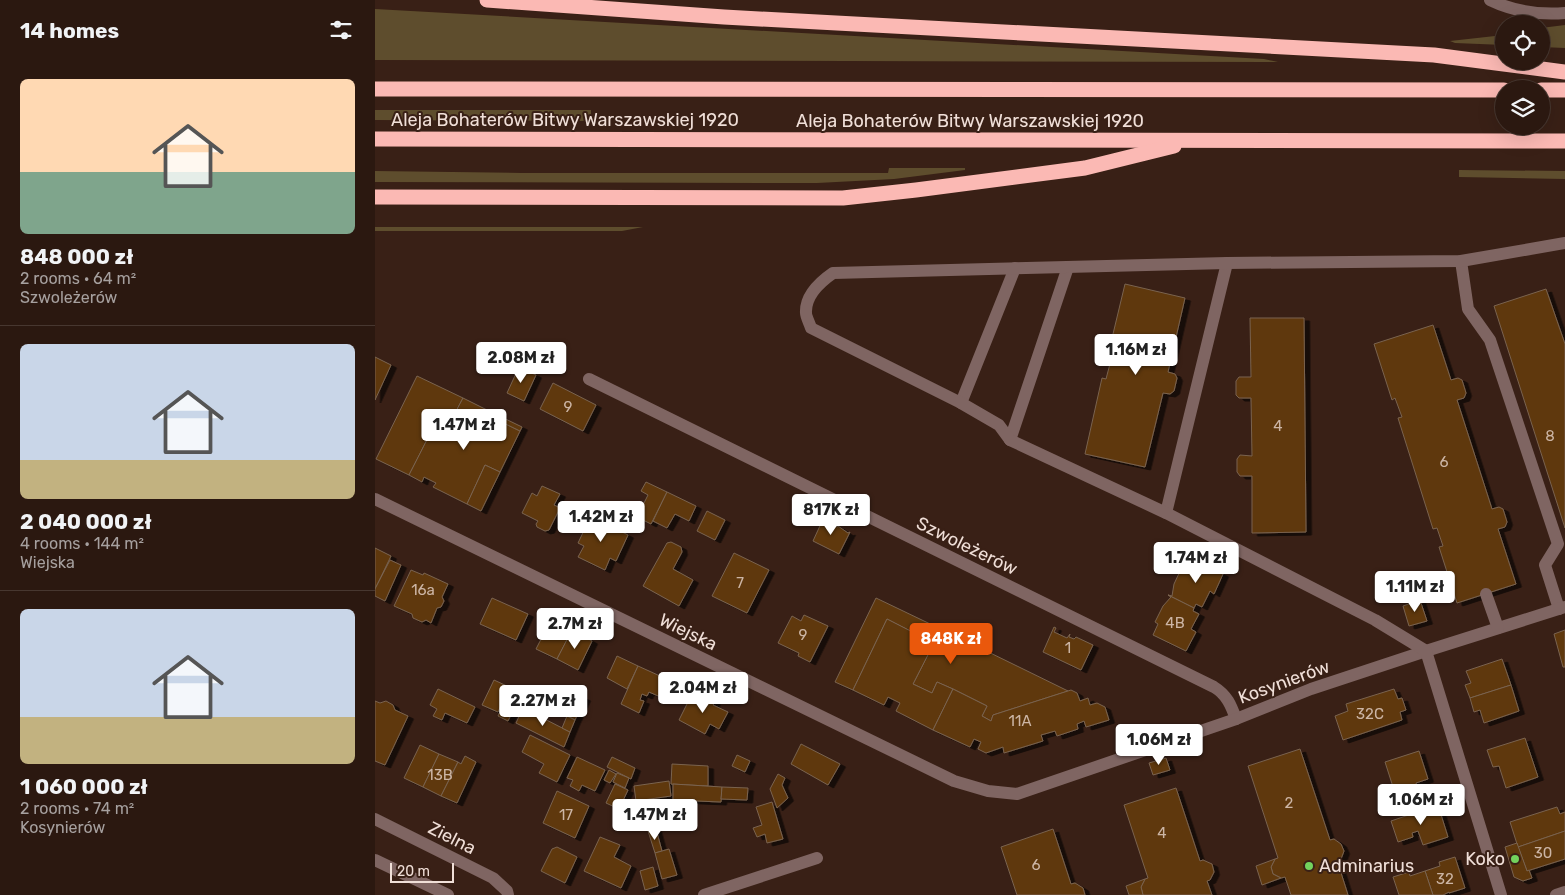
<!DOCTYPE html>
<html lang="en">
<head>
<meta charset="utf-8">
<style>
	body { margin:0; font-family:Rubik,sans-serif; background:#37251e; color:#f1f3f6; height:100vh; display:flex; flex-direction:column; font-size:19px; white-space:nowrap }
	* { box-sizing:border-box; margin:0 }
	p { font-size:16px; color:#a6a09f }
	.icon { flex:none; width:28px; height:28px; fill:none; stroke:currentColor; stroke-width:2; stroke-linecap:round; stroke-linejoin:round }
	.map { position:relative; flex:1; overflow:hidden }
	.panel { display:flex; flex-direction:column; background:#2b1810; width:375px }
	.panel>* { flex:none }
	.buttons { position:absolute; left:1120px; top:15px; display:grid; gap:10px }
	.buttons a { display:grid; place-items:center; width:55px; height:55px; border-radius:50%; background:#2b1810; box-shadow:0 5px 20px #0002,0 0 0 1px #473730; font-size:25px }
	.scale { position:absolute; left:15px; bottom:12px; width:64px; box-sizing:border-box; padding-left:5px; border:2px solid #f0dfd8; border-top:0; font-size:14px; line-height:18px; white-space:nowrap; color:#f0dfd8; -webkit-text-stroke:4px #392016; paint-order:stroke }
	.price { position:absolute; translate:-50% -42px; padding:0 11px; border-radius:5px; background:#fff; color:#222; font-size:16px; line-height:32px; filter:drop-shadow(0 1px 2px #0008) }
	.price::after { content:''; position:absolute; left:50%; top:30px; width:15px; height:11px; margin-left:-8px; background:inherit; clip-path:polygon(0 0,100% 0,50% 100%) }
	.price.selected { background:#ea580c; color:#fff }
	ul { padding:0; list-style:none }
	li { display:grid; align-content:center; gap:10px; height:265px; padding:0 20px }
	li+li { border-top:1px solid #473730 }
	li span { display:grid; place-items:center; height:155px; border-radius:8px; color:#555 }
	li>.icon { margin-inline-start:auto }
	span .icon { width:90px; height:90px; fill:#fffc; stroke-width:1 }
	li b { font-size:21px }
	h2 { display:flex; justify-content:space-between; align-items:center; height:60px; padding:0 20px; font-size:21px }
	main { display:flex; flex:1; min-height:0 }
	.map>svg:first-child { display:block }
</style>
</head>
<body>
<main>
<section class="panel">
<h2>14 homes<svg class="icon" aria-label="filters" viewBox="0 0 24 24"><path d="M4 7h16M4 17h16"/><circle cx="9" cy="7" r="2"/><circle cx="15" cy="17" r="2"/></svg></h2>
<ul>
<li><span style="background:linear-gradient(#ffd9b3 60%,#7fa58c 0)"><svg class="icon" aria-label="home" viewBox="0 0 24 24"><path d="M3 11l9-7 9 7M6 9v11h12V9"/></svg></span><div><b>848 000 zł</b><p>2 rooms · 64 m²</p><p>Szwoleżerów</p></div></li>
<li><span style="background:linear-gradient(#c9d6e8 75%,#c2b280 0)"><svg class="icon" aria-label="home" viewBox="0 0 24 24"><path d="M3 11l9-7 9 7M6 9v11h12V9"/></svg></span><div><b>2 040 000 zł</b><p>4 rooms · 144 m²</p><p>Wiejska</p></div></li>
<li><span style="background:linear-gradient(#c9d6e8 70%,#c2b280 0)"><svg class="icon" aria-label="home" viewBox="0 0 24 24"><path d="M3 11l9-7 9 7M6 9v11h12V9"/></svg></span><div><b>1 060 000 zł</b><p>2 rooms · 74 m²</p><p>Kosynierów</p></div></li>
</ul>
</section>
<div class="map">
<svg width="1190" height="895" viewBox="0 0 1190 895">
	<defs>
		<filter id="shadow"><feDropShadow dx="5.5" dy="3" stdDeviation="0" flood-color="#0009"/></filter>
	</defs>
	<rect width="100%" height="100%" fill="#392016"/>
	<!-- green -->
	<g fill="#5e4d2d">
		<polygon points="0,9 889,59 903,62 0,60"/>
		<polygon points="1190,25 1190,48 1166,47 1166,28"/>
		<polygon points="1129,35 1129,45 1080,43 1075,41"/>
		<polygon points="0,110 216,110 216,121 0,120"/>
		<polygon points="514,168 590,168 590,170 519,179 442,183 0,182 0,171 147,173 513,173"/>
		<polygon points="1084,170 1190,171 1190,179 1084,177"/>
		<polygon points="0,227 268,227 247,231 0,231"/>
	</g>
	<!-- building -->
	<g fill="#5e370d" stroke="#7a634f" filter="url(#shadow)">
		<polygon points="750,284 810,298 793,372 800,374 802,378 799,391 795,394 788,393 770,467 710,454 727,378 731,379 736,360 732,359"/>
		<polygon points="1171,289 1190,344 1190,528 1119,306"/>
		<polygon points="875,318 929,318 931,532 877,533 877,476 865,476 862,472 862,459 865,455 877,456 876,398 864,398 861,395 861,381 864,377 876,377"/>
		<polygon points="1058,325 1076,380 1083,378 1087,380 1091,393 1089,398 1082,400 1117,509 1124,507 1128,509 1132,522 1130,527 1123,529 1141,584 1082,603 1064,547 1068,546 1062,528 1058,529 1023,418 1027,417 1020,398 1017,400 999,344"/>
		<polygon points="0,357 16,365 0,400"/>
		<polygon points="144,367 161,375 149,401 132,393"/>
		<polygon points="42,376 88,398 69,434 58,428 34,475 1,459"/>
		<polygon points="178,383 221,405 208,431 165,409"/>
		<polygon points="88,398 110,409 108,413 145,431 125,472 110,465 92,504 58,487 61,483 49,477 47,482 34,475 58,428 69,434"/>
		<polygon points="110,409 147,427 145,431 108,413"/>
		<polygon points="110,465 125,472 106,511 92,504"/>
		<polygon points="271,482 292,492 276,524 262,517 273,495 266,491"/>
		<polygon points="167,486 185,494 179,505 185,508 174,530 170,531 162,527 161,524 163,521 147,513 157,493 162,496"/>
		<polygon points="292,492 321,506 314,521 300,514 292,528 278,521"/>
		<polygon points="332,511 350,520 340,540 322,531"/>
		<polygon points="216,516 253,535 241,561 235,558 230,570 203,557 209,546 203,543"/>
		<polygon points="449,517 456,519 453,524 463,527 463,526 473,533 475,532 464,554 438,541"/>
		<polygon points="296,542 306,547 307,552 298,569 318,580 304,606 268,586 292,543"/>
		<polygon points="0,548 16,556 0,589"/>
		<polygon points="359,553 394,570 372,613 337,596"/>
		<polygon points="815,558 848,574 839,594 835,591 827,607 821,604 819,608 793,595 797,596 799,584 807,567 810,569"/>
		<polygon points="15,560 26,565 10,601 0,596 0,589"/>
		<polygon points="36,570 48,575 49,573 73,584 67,597 69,601 66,607 62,608 56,623 51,620 47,622 38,618 37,614 19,606"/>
		<polygon points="793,595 819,608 818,611 824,614 816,629 821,632 811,651 778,635 783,624 780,622 788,606 796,597"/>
		<polygon points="117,598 153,614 141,640 105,624"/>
		<polygon points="501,598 599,645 693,691 618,715 616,721 607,716 612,706 578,689 562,682 557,693 538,684 559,643 512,619 478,690 460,682"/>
		<polygon points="1045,600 1052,621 1034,626 1028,606"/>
		<polygon points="180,612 191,617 186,626 197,630 182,659 161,649"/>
		<polygon points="429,615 453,626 435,662 423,656 424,653 403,643 417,616 426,621"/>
		<polygon points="512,619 559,643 538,684 557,693 562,682 578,689 558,730 521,711 525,703 513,697 509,705 478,690"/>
		<polygon points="679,627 681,628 679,632 692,638 695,634 694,637 699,639 701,637 718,645 706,670 668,652"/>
		<polygon points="197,630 217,641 203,670 182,659"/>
		<polygon points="1190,630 1190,667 1188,667 1179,634"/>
		<polygon points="242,656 263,666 252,689 232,678"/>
		<polygon points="1127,659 1136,685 1095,698 1090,685 1096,683 1091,671"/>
		<polygon points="263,666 296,681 288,698 274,692 272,696 267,694 265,700 269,701 264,713 246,704"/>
		<polygon points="119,680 134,687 123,712 107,705"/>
		<polygon points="1136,685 1144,711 1109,723 1105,710 1099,712 1095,698"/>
		<polygon points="63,689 100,707 92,723 70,713 67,720 58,716 62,709 55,705"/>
		<polygon points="578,689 612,706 607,716 616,721 618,715 696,690 702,693 705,701 713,698 715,705 722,703 730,707 734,720 711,727 709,721 702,724 703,729 682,736 680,731 666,735 668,741 629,753 628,747 611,753 603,749 606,742 599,739 595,747 558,730"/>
		<polygon points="1019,689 1023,699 1027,698 1031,710 1025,712 1027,720 968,740 960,716 973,711 971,704"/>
		<polygon points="133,694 144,698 133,721 123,716"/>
		<polygon points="201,694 210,698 200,720 191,715"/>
		<polygon points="317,694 326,699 328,696 340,702 338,705 353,712 344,729 335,724 330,734 304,720"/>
		<polygon points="0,701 5,703 11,701 18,705 20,710 33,716 10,765 0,761"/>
		<polygon points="148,708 195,732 189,747 141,723"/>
		<polygon points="192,716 200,720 195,732 187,728"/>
		<polygon points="155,735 195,755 182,782 164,773 169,764 147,752"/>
		<polygon points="1150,738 1163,777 1131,788 1124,766 1118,767 1112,750"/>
		<polygon points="426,744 465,764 453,785 416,764"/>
		<polygon points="45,745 64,754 48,787 29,778"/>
		<polygon points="925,749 955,840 959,839 966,844 969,851 966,859 962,860 973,895 916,895 910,877 906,878 898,874 896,867 900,859 903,858 873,766"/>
		<polygon points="1044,751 1053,779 1041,783 1042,787 1034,790 1032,786 1019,790 1010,762"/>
		<polygon points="64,754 83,762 66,796 48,787"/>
		<polygon points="362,755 375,761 370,772 357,766"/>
		<polygon points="90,756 101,762 82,803 66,796 83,762 86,764"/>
		<polygon points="202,757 230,770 220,791 207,785 204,791 195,786 198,780 192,778"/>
		<polygon points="237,757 260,768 256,779 232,767"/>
		<polygon points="791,758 795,770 778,775 774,763"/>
		<polygon points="297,764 333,766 333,786 296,784"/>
		<polygon points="234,770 241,774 235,783 229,780"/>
		<polygon points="242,773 254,778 250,788 238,782"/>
		<polygon points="403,774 410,778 407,785 413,798 402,808 395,789"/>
		<polygon points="294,781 296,796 261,801 259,786"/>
		<polygon points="240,784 253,790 244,809 231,803"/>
		<polygon points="298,784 347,787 346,802 298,800"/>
		<polygon points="347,787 373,788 372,800 346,799"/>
		<polygon points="801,788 825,861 828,860 837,864 839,872 835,880 832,881 837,895 768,895 766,887 770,879 773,878 749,805"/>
		<polygon points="182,791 214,806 200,838 168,823"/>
		<polygon points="397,802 408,839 392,843 390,834 382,837 378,828 387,825 381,807"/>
		<polygon points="1063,805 1073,837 1048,845 1043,831 1037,833 1038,837 1023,842 1016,821"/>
		<polygon points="1182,807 1185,814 1190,812 1190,831 1143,847 1135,822"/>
		<polygon points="281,829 287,851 280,853 273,831"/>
		<polygon points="678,829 696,884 700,883 708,888 710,895 642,895 626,847"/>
		<polygon points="1190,831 1190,859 1152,871 1143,847"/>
		<polygon points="225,837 245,845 239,857 256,866 246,888 209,871"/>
		<polygon points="1142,843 1152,871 1154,870 1157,878 1148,881 1139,877 1130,847"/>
		<polygon points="182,847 202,857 190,883 166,871 177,849"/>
		<polygon points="294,849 302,875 287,879 280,853"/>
		<polygon points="1080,857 1090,888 1074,893 1074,892 1068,895 1058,895 1050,871 1065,866 1064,862"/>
		<polygon points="900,859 896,867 898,874 906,878 887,885 881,866"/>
		<polygon points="278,867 283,886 270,890 265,871"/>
		<polygon points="1050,871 1058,895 1024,895 1018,877 1034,872 1035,876"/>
		<polygon points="770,879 766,887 768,895 754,895 751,886"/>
	</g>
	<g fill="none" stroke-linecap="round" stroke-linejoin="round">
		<!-- minor -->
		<g stroke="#7f6562" stroke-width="12">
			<path d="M1115 0C1138 11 1165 15 1190 13"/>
			<polyline points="1086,261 1093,309 1115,340 1183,544 1170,565 1184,609"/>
			<path d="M214 379 839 687C852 695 856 705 861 719"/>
			<polyline points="586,403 640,268"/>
			<polyline points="635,440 693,267"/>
			<polyline points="0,499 579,781 613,791 642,794 861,719 936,689 1051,651 1190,607"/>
			<polyline points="791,513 852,263"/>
			<polyline points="1111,594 1123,628"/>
			<polyline points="0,819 118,878 132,891 133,895"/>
			<polyline points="0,860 73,895"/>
			<polyline points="329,895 442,858"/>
			<path d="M1126 895 1051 651 1000 620 791 513 635 440 624 425 586 403 436 328C435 324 431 317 431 313 430 295 445 282 458 273L852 263 1086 261 1190 243"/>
			<polyline points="1181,895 1190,892"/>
		</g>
		<!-- highway -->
		<g stroke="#fbb9b4" stroke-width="15">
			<polyline points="112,0 349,17 1059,55 1190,72"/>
			<polyline points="0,89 1129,90"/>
			<polyline points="1166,90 1190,90"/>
			<polyline points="0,139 1190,141"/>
			<polyline points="0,197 468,198 541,190 710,168 799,146"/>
		</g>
	</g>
	<!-- markers -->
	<g fill="#73d25d" stroke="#392016" stroke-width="2">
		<circle cx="1140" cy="859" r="5"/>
		<circle cx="934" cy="866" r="5"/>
	</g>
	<g text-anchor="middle" stroke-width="4" stroke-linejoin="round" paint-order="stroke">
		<!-- number labels -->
		<g font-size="15" fill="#ccb5a5">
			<text x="193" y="412">9</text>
			<text x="903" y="431">4</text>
			<text x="1175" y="441">8</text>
			<text x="1069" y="467">6</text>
			<text x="365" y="588">7</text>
			<text x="48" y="595">16a</text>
			<text x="800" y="628">4B</text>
			<text x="428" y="640">9</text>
			<text x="693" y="653">1</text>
			<text x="995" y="719">32C</text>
			<text x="645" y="726">11A</text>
			<text x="65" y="780">13B</text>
			<text x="914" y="808">2</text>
			<text x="191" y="820">17</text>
			<text x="787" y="838">4</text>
			<text x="1168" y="858">30</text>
			<text x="661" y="870">6</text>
			<text x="1070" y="884">32</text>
		</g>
		<!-- street labels -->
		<g font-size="18" fill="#f0dfd8" stroke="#392016">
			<text x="190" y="126">Aleja Bohaterów Bitwy Warszawskiej 1920</text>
			<text x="595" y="127">Aleja Bohaterów Bitwy Warszawskiej 1920</text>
			<text transform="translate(592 546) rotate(26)" y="6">Szwoleżerów</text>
			<text transform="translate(313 632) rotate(26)" y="6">Wiejska</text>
			<text transform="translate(909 682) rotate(-20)" y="6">Kosynierów</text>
			<text transform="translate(77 838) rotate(27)" y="6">Zielna</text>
		</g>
		<!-- poi labels -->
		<g font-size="18" fill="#f0dfd8" stroke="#392016" text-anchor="end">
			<text x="1130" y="865">Koko</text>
			<text x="944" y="872" text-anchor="start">Adminarius</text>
		</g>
	</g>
</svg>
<div class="buttons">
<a><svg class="icon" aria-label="locate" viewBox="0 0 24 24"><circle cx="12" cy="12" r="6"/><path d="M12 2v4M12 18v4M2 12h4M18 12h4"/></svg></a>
<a><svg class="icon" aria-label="layers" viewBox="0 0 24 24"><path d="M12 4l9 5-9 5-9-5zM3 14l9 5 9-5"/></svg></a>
</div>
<div class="scale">20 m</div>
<b class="price" style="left:761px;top:376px">1.16M zł</b>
<b class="price" style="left:146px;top:384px">2.08M zł</b>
<b class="price" style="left:89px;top:451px">1.47M zł</b>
<b class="price" style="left:456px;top:536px">817K zł</b>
<b class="price" style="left:226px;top:543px">1.42M zł</b>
<b class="price" style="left:821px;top:584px">1.74M zł</b>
<b class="price" style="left:1040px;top:613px">1.11M zł</b>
<b class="price" style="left:200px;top:650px">2.7M zł</b>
<b class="price selected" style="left:576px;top:665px">848K zł</b>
<b class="price" style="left:328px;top:714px">2.04M zł</b>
<b class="price" style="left:168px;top:727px">2.27M zł</b>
<b class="price" style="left:784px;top:766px">1.06M zł</b>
<b class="price" style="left:1046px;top:826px">1.06M zł</b>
<b class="price" style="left:280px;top:841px">1.47M zł</b>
</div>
</main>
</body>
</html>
